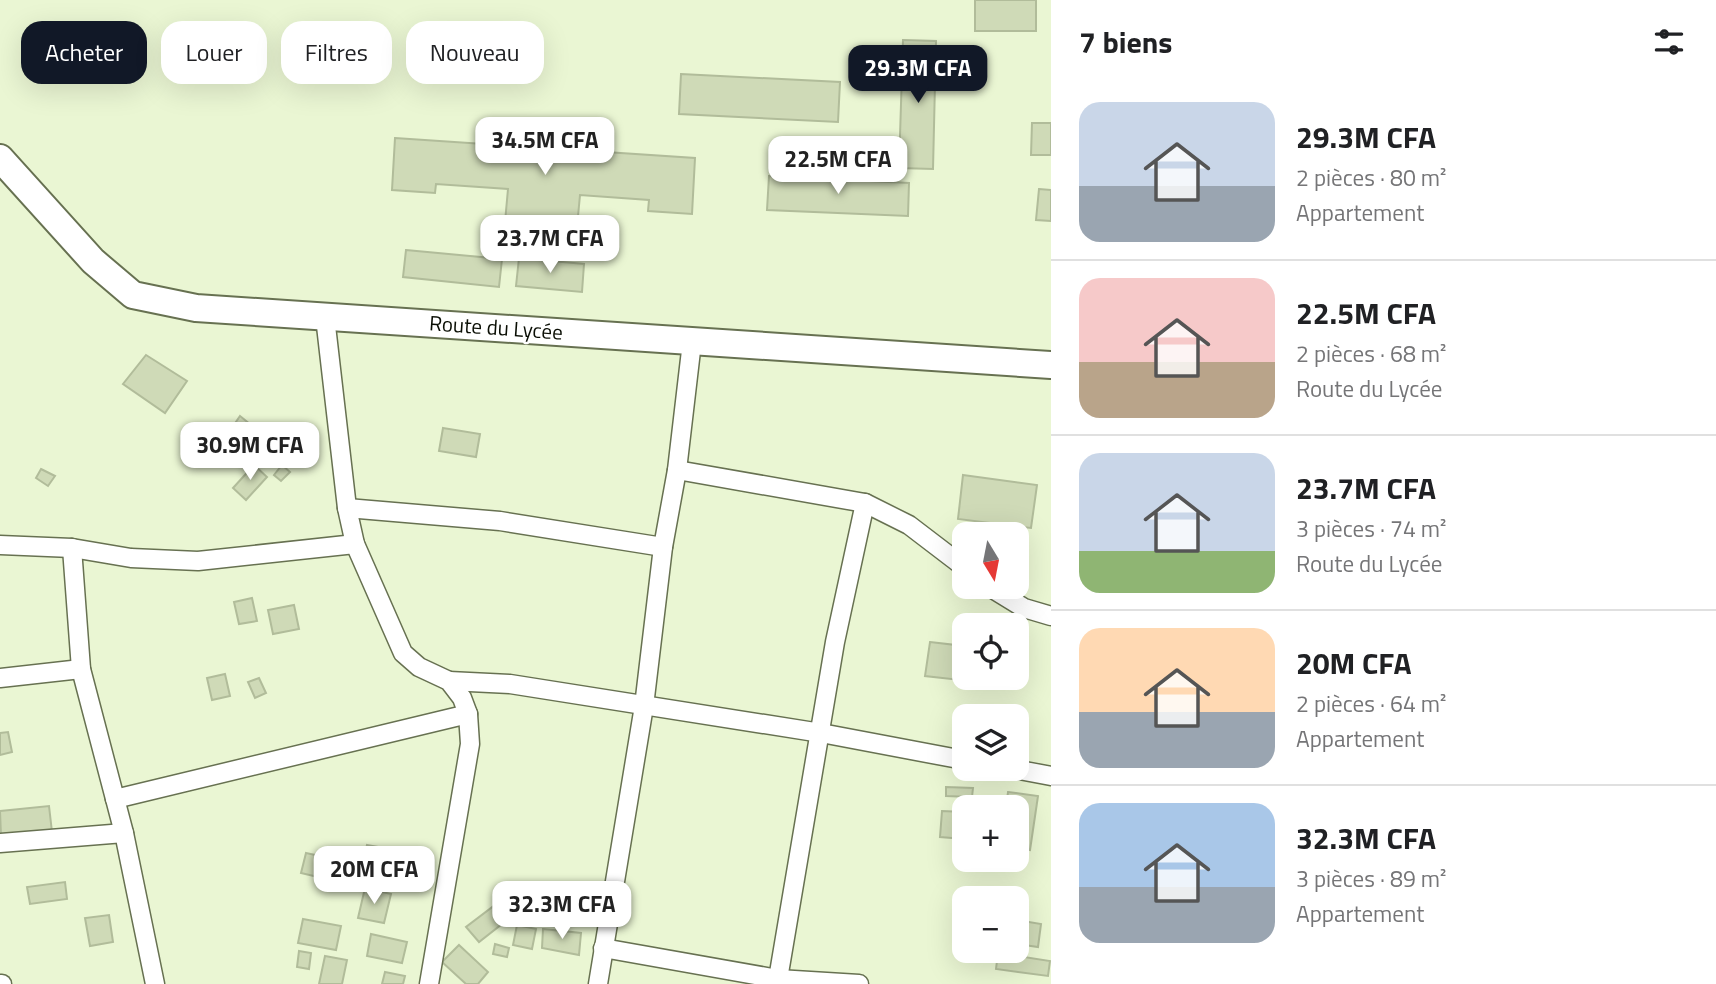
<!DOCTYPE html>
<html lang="fr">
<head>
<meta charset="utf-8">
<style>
	body { margin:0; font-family:"Titillium Web",sans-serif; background:#f6f6f6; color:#202124; height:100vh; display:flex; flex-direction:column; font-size:26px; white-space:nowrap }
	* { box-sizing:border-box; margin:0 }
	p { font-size:23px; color:#757577 }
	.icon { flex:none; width:38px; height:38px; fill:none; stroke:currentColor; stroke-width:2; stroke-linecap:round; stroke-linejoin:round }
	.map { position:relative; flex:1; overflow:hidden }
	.details { display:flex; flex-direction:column; background:#fff; width:665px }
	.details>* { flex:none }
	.hud { position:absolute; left:21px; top:21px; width:665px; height:63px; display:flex; gap:14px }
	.needle { width:46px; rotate:170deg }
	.buttons { position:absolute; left:952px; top:522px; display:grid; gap:14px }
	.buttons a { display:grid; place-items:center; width:77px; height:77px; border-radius:14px; background:#fff; box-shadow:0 7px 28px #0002; font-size:35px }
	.price { position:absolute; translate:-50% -60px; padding:0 16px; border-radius:14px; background:#fff; color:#222; font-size:23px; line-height:46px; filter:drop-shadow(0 2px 4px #0008) }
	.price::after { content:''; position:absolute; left:50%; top:42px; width:21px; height:16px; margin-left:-10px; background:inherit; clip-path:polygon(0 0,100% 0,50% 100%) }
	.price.on { background:#111827; color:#fff }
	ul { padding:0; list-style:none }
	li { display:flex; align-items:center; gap:21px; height:175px; padding:0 28px }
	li+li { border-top:2px solid #e0e0e0 }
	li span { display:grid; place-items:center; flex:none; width:196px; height:140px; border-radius:21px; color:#555 }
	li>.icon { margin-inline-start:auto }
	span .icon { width:84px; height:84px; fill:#fffc; stroke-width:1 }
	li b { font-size:30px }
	h2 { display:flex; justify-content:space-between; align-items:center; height:84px; padding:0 28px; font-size:30px }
	.pill { padding:0 24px; border-radius:21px; background:#fff; box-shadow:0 7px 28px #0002; font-size:24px; line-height:63px }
	.pill.on { background:#111827; color:#fff }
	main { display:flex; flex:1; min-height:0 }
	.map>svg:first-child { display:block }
</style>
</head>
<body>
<main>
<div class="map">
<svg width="1051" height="984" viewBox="0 0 1051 984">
	<rect width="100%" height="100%" fill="#eaf6d3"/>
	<!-- building -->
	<g fill="#cfdab7" stroke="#b1bc9a" stroke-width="2">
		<rect x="975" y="0" width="61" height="31"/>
		<polygon points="903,40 936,41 933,169 899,168"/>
		<polygon points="681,74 840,82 838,122 679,114"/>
		<polygon points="1032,123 1051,123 1051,155 1031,155"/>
		<polygon points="395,138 695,158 692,214 648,211 649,200 580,195 577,227 505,222 508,189 436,184 435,193 392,190"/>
		<polygon points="769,176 909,183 908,216 767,210"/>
		<polygon points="1039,189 1051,190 1051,221 1036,220"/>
		<polygon points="406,250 502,259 499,287 403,277"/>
		<polygon points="519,258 584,264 582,292 516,286"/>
		<polygon points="146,355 187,381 165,413 123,384"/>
		<polygon points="240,416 251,425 237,446 225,438"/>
		<polygon points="443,428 480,434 476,457 439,451"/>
		<polygon points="254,465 267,477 246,500 233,488"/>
		<polygon points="282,465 290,472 281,481 274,475"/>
		<polygon points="41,469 55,476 48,486 36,478"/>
		<polygon points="963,475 1037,485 1031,528 958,519"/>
		<polygon points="252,598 257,621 239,624 234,602"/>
		<polygon points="294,605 299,629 273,634 268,610"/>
		<polygon points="930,642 964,646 960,680 925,676"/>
		<polygon points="225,674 230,696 212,700 207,678"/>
		<polygon points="259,678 266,693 255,698 248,682"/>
		<polygon points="8,732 12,752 0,755 0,733"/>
		<polygon points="946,787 973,788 972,797 946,796"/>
		<polygon points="1008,792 1038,796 1030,850 1017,848 1017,807 1006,807"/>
		<polygon points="49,806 52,832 1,836 0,811"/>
		<polygon points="942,811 964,812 964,839 940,837"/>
		<polygon points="367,845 384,848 377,877 360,874"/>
		<polygon points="351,851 359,852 358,863 349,862"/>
		<polygon points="306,853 357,864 352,885 301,873"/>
		<polygon points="65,882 67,899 30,904 27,887"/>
		<polygon points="365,888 391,894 384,923 358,918"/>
		<polygon points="495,905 507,920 479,942 466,927"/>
		<polygon points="109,915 113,942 90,946 85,918"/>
		<polygon points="303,919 341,926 336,950 298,943"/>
		<polygon points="1017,920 1041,924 1038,947 1017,944"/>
		<polygon points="517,925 536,929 532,949 513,945"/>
		<polygon points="543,929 581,933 579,955 542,948"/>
		<polygon points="371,934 407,942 402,963 367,956"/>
		<polygon points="495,944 509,948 507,957 493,954"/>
		<polygon points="459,945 488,972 478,984 466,984 442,962"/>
		<polygon points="299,951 311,953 309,969 297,967"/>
		<polygon points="998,953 1050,961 1048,976 996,969"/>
		<polygon points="325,956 347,960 342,984 319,984"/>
		<polygon points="385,972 405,976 403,984 382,984"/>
	</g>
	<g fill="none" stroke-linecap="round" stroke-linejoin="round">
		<defs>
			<g id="street">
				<polyline points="325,317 347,508 355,544 403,653 419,667 449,681 462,698 468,714 470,744 429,984"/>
				<polyline points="677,470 865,503 909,525 964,567"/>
				<polyline points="347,508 500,521 663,547"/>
				<polyline points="0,545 72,548 131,558 198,561 355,544"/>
				<polyline points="72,548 81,669 124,833 155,984"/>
				<polyline points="988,586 1024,608 1051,616"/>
				<polyline points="0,678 81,669"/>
				<polyline points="449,681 510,684 821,733 964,760"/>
				<polyline points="1009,768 1051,776"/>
				<polyline points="115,799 468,714"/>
				<polyline points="0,843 124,833"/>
				<polyline points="603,948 778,979 859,984"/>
				<polyline points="778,979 835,642 865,503"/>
				<polyline points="0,984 2,984"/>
				<polyline points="598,984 644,706 663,547 677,470 692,342"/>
			</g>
			<polyline id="secondary" points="0,158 93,261 133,295 196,308 1051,365"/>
		</defs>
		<!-- street casing -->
		<use href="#street" stroke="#677151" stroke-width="21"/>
		<!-- secondary casing -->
		<use href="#secondary" stroke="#677151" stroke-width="30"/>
		<!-- street -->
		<use href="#street" stroke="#fff" stroke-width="18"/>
		<!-- secondary -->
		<use href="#secondary" stroke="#fff" stroke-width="26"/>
	</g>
	<g text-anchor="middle" stroke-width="5" stroke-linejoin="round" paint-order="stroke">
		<!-- street labels -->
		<g font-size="21" fill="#0a0e04" stroke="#fff">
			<text transform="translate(496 328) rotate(4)" y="7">Route du Lycée</text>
		</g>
	</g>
</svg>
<div class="buttons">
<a><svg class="needle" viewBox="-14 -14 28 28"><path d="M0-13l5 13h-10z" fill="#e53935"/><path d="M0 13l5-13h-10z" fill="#757577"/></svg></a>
<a><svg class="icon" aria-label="locate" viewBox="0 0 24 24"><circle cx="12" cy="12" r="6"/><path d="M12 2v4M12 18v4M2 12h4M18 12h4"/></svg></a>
<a><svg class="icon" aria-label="layers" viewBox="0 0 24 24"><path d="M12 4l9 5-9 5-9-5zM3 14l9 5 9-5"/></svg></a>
<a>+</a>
<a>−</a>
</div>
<b class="price on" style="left:918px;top:105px">29.3M CFA</b>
<b class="price" style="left:545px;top:177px">34.5M CFA</b>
<b class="price" style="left:838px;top:196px">22.5M CFA</b>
<b class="price" style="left:550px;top:275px">23.7M CFA</b>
<b class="price" style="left:250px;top:482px">30.9M CFA</b>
<b class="price" style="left:374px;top:906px">20M CFA</b>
<b class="price" style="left:562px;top:941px">32.3M CFA</b>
<div class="hud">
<a class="pill on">Acheter</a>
<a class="pill">Louer</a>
<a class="pill">Filtres</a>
<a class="pill">Nouveau</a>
</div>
</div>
<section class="details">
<h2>7 biens<svg class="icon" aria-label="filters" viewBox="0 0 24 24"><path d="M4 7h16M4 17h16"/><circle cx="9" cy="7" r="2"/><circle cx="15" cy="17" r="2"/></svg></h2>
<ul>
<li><span style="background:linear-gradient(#c9d6e8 60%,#9aa5b1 0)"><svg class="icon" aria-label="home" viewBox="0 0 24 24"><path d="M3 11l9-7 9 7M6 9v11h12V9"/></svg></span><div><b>29.3M CFA</b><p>2 pièces · 80 m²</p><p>Appartement</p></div></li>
<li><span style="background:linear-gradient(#f6c9c9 60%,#b9a48a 0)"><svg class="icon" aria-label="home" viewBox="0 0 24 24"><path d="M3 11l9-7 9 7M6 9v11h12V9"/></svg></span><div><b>22.5M CFA</b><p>2 pièces · 68 m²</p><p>Route du Lycée</p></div></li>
<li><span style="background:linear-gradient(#c9d6e8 70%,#8fb573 0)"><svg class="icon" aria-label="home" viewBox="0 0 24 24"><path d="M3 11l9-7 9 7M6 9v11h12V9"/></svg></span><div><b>23.7M CFA</b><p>3 pièces · 74 m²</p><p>Route du Lycée</p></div></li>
<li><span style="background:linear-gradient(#ffd9b3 60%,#9aa5b1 0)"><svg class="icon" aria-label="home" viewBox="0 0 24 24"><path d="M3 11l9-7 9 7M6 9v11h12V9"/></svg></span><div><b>20M CFA</b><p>2 pièces · 64 m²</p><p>Appartement</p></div></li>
<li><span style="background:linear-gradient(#a9c7e8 60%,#9aa5b1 0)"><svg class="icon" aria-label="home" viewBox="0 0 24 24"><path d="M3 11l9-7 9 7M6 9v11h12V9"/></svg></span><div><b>32.3M CFA</b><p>3 pièces · 89 m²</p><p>Appartement</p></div></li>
</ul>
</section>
</main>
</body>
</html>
